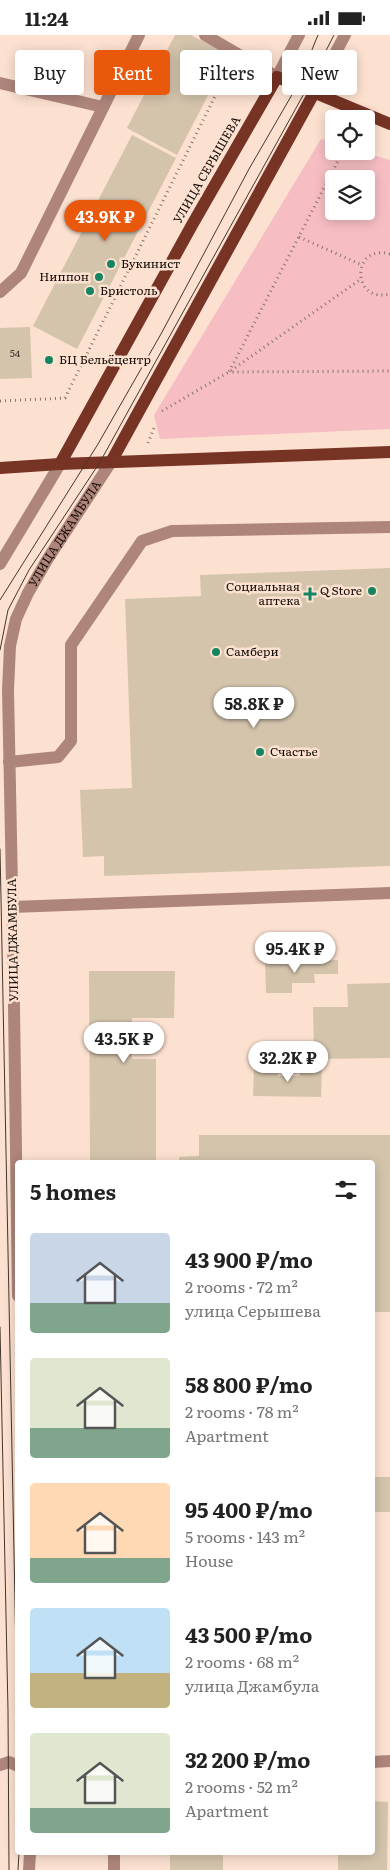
<!DOCTYPE html>
<html lang="en">
<head>
<meta charset="utf-8">
<style>
	body { margin:0; font-family:Literata,serif; background:#f2f2f2; color:#222; height:100vh; display:flex; flex-direction:column; font-size:19px; white-space:nowrap }
	* { box-sizing:border-box; margin:0 }
	p { font-size:16px; color:#767676 }
	.icon { flex:none; width:28px; height:28px; fill:none; stroke:currentColor; stroke-width:2; stroke-linecap:round; stroke-linejoin:round }
	.map { position:relative; flex:1; overflow:hidden }
	.details { position:absolute; left:15px; top:1125px; width:360px; height:695px; display:flex; flex-direction:column; background:#fff; border-radius:5px; box-shadow:0 2px 12px #0003 }
	.details>* { flex:none }
	.guide { position:absolute; left:15px; top:15px; width:360px; height:45px; display:flex; gap:10px }
	.tools { position:absolute; left:325px; top:75px; display:grid; gap:10px }
	.tools a { display:grid; place-items:center; width:50px; height:50px; border-radius:5px; background:#fff; box-shadow:0 2px 12px #0003; font-size:25px }
	.price { position:absolute; translate:-50% -42px; padding:0 11px; border-radius:18px; background:#fff; color:#222; font-size:16px; line-height:32px; filter:drop-shadow(0 1px 2px #0008) }
	.price::after { content:''; position:absolute; left:50%; top:30px; width:15px; height:11px; margin-left:-8px; background:inherit; clip-path:polygon(0 0,100% 0,50% 100%) }
	.price.current { background:#ea580c; color:#fff }
	ul { padding:0; list-style:none }
	li { display:flex; align-items:center; gap:15px; height:125px; padding:0 15px }
	li span { display:grid; place-items:center; flex:none; width:140px; height:100px; border-radius:5px; color:#555 }
	li>.icon { margin-inline-start:auto }
	span .icon { width:60px; height:60px; fill:#fffc; stroke-width:1 }
	li b { font-size:21px }
	h2 { display:flex; justify-content:space-between; align-items:center; height:60px; padding:0 15px; font-size:21px }
	.tag { padding:0 18px; border-radius:5px; background:#fff; box-shadow:0 2px 12px #0003; font-size:18px; line-height:45px }
	.tag.current { background:#ea580c; color:#fff }
	.status { display:flex; justify-content:space-between; align-items:center; height:35px; padding:0 25px; background:#fff; direction:ltr }
	.status svg { height:14px; fill:currentColor }
	.map>svg:first-child { display:block }
</style>
</head>
<body>
<div class="status"><b>11:24</b><svg viewBox="0 0 49 12"><path d="M0 12V9h3v3zM5 12V6h3v6zM10 12V3h3v9zM15 12V0h3v12zM26 1h20v11H26zM47 4h2v5h-2z"/></svg></div>
<div class="map">
<svg width="390" height="1835" viewBox="0 0 390 1835">
	<rect width="100%" height="100%" fill="#fce1d0"/>
	<!-- green -->
	<path fill="#f6bec3" fill-rule="evenodd" d="M321 104 334 108V116H360L390 125V394L160 404 154 380ZM334 144H366V176H334Z"/>
	<!-- building -->
	<g fill="#d4c4ac">
		<polygon points="175,0 191,0 229,20 177,120 127,93"/>
		<polygon points="132,100 176,123 77,314 33,291"/>
		<polygon points="30,292 32,343 0,344 0,293"/>
		<polygon points="390,533 390,831 104,841 104,821 83,822 80,755 132,753 125,564 201,561 200,540"/>
		<polygon points="338,925 338,939 314,939 315,948 292,948 292,958 266,958 265,927"/>
		<polygon points="89,936 175,936 174,983 132,983 132,1024 156,1024 156,1128 90,1128"/>
		<polygon points="390,948 390,1023 314,1024 313,972 348,972 347,949"/>
		<polygon points="254,1032 278,1032 278,1041 300,1041 300,1032 322,1032 321,1062 253,1061"/>
		<polygon points="199,1100 390,1100 390,1277 372,1277 372,1128 179,1128 179,1122 199,1121"/>
		<rect x="372" y="1442" width="18" height="35"/>
		<polygon points="372,1766 388,1767 387,1835 338,1835 338,1818 372,1818"/>
		<rect x="170" y="1818" width="53" height="17"/>
	</g>
	<g fill="none" stroke-linecap="round" stroke-linejoin="round">
		<!-- path -->
		<g stroke="#87756a" stroke-width="3" stroke-dasharray="1 4" stroke-linecap="butt">
			<polyline points="342,118 229,337 390,336"/>
			<polyline points="299,202 362,230"/>
			<path d="M390 219C351 208 351 269 390 259"/>
			<polyline points="0,366 65,363 228,35"/>
			<polyline points="162,376 229,337 361,244"/>
			<polyline points="148,408 154,393"/>
		</g>
		<!-- service -->
		<g stroke="#ae857b" stroke-width="12">
			<polyline points="205,0 277,42"/>
			<polyline points="0,48 103,72"/>
			<polyline points="0,257 21,238 139,0"/>
			<polyline points="9,727 58,722 71,706 71,610 142,506 172,496 390,492"/>
			<polyline points="12,872 390,858"/>
			<polyline points="114,1818 114,1835"/>
		</g>
		<!-- minor -->
		<g stroke="#ae857b" stroke-width="12">
			<polyline points="372,1727 390,1726"/>
			<polyline points="0,1730 9,1727 18,1731"/>
		</g>
		<!-- tertiary -->
		<g stroke="#ae857b" stroke-width="12">
			<polyline points="277,42 299,0"/>
			<polyline points="314,58 345,0"/>
			<polyline points="0,529 60,429"/>
			<path id="s1" d="M18 1261 13 900 8 655 10 611 16 584 28 558 47 525 111 427"/>
			<polyline points="29,1835 30,1818"/>
		</g>
		<!-- primary -->
		<g stroke="#773324" stroke-width="12">
			<polyline points="111,427 314,58"/>
			<polyline points="60,429 192,190 277,42 390,89"/>
			<polyline points="0,433 60,429 390,417"/>
		</g>
		<!-- tram -->
		<g stroke="#43372f" stroke-width="1">
			<polyline points="0,565 98,409 161,299 249,134 297,51 318,0"/>
			<polyline points="0,615 8,575 29,535 100,427 306,55 334,0"/>
			<polyline points="0,814 18,1718"/>
			<polyline points="0,1292 8,1676 9,1835"/>
			<polyline points="18,1835 19,1818"/>
		</g>
	</g>
	<!-- markers -->
	<g fill="#158461" stroke="#fce1d0" stroke-width="2">
		<circle cx="111" cy="229" r="5"/>
		<circle cx="99" cy="242" r="5"/>
		<circle cx="90" cy="256" r="5"/>
		<circle cx="49" cy="325" r="5"/>
		<circle cx="372" cy="556" r="5"/>
		<path d="M307.5 551.5h5v5h5v5h-5v5h-5v-5h-5v-5h5z"/>
		<circle cx="216" cy="617" r="5"/>
		<circle cx="260" cy="717" r="5"/>
	</g>
	<g text-anchor="middle" stroke-width="5" stroke-linejoin="round" paint-order="stroke">
		<!-- number labels -->
		<g font-size="10" fill="#42382f">
			<text x="15" y="322">54</text>
		</g>
		<!-- street labels -->
		<g font-size="12" fill="#120a05" stroke="#fce1d0">
			<text transform="translate(207 135) rotate(-60)" y="4">УЛИЦА СЕРЫШЕВА</text>
			<text dy="4" stroke="none"><textPath href="#s1" startOffset="776">УЛИЦА ДЖАМБУЛА</textPath></text>
			<text transform="translate(13 905) rotate(-91)" y="4">УЛИЦА ДЖАМБУЛА</text>
		</g>
		<!-- poi labels -->
		<g font-size="12" fill="#120a05" stroke="#fce1d0" text-anchor="start">
			<text x="121" y="233">Букинист</text>
			<text x="89" y="246" text-anchor="end">Ниппон</text>
			<text x="100" y="260">Бристоль</text>
			<text x="59" y="329">БЦ Бельёцентр</text>
			<text x="300" y="556" text-anchor="end">Социальная<tspan x="300" dy="14">аптека</tspan></text>
			<text x="362" y="560" text-anchor="end">Q Store</text>
			<text x="226" y="621">Самбери</text>
			<text x="270" y="721">Счастье</text>
		</g>
	</g>
</svg>
<div class="tools">
<a><svg class="icon" aria-label="locate" viewBox="0 0 24 24"><circle cx="12" cy="12" r="6"/><path d="M12 2v4M12 18v4M2 12h4M18 12h4"/></svg></a>
<a><svg class="icon" aria-label="layers" viewBox="0 0 24 24"><path d="M12 4l9 5-9 5-9-5zM3 14l9 5 9-5"/></svg></a>
</div>
<b class="price current" style="left:105px;top:207px">43.9K ₽</b>
<b class="price" style="left:254px;top:694px">58.8K ₽</b>
<b class="price" style="left:295px;top:939px">95.4K ₽</b>
<b class="price" style="left:124px;top:1029px">43.5K ₽</b>
<b class="price" style="left:288px;top:1048px">32.2K ₽</b>
<div class="guide">
<a class="tag">Buy</a>
<a class="tag current">Rent</a>
<a class="tag">Filters</a>
<a class="tag">New</a>
</div>
<section class="details">
<h2>5 homes<svg class="icon" aria-label="filters" viewBox="0 0 24 24"><path d="M4 7h16M4 17h16"/><circle cx="9" cy="7" r="2"/><circle cx="15" cy="17" r="2"/></svg></h2>
<ul>
<li><span style="background:linear-gradient(#c9d6e8 70%,#7fa58c 0)"><svg class="icon" aria-label="home" viewBox="0 0 24 24"><path d="M3 11l9-7 9 7M6 9v11h12V9"/></svg></span><div><b>43 900 ₽/mo</b><p>2 rooms · 72 m²</p><p>улица Серышева</p></div></li>
<li><span style="background:linear-gradient(#dfe7d0 70%,#7fa58c 0)"><svg class="icon" aria-label="home" viewBox="0 0 24 24"><path d="M3 11l9-7 9 7M6 9v11h12V9"/></svg></span><div><b>58 800 ₽/mo</b><p>2 rooms · 78 m²</p><p>Apartment</p></div></li>
<li><span style="background:linear-gradient(#ffd9b3 75%,#7fa58c 0)"><svg class="icon" aria-label="home" viewBox="0 0 24 24"><path d="M3 11l9-7 9 7M6 9v11h12V9"/></svg></span><div><b>95 400 ₽/mo</b><p>5 rooms · 143 m²</p><p>House</p></div></li>
<li><span style="background:linear-gradient(#bfe0f5 65%,#c2b280 0)"><svg class="icon" aria-label="home" viewBox="0 0 24 24"><path d="M3 11l9-7 9 7M6 9v11h12V9"/></svg></span><div><b>43 500 ₽/mo</b><p>2 rooms · 68 m²</p><p>улица Джамбула</p></div></li>
<li><span style="background:linear-gradient(#dfe7d0 75%,#7fa58c 0)"><svg class="icon" aria-label="home" viewBox="0 0 24 24"><path d="M3 11l9-7 9 7M6 9v11h12V9"/></svg></span><div><b>32 200 ₽/mo</b><p>2 rooms · 52 m²</p><p>Apartment</p></div></li>
</ul>
</section>
</div>
</body>
</html>
